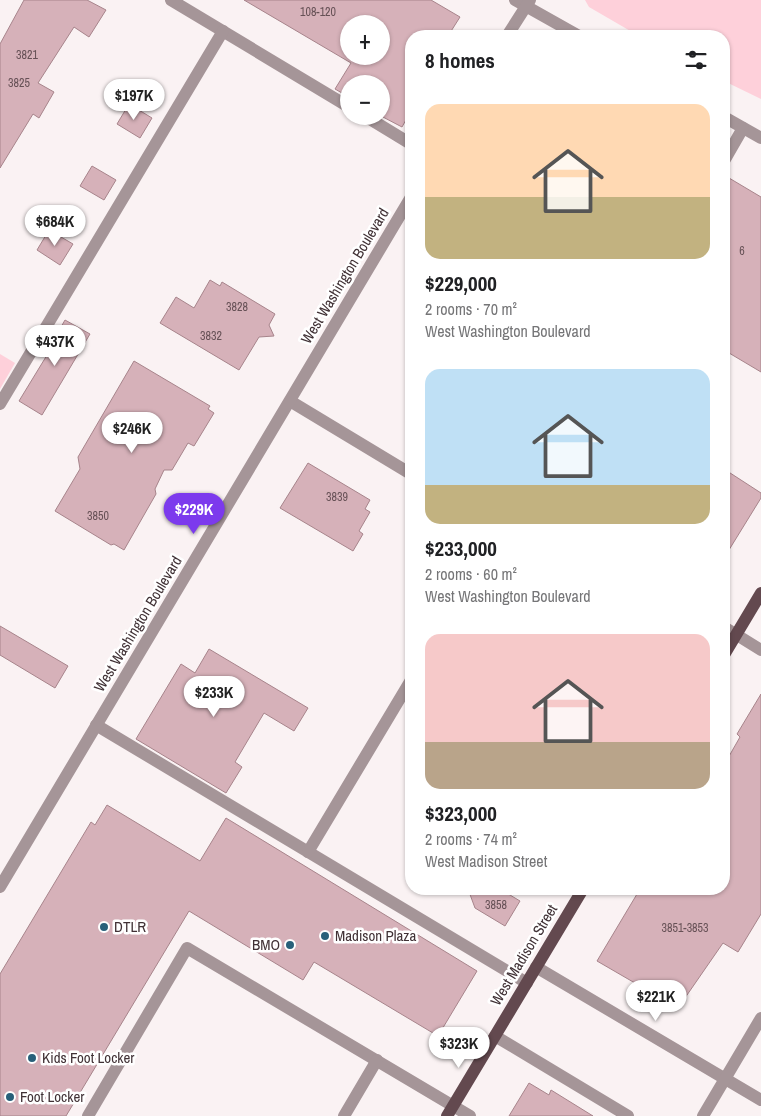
<!DOCTYPE html>
<html lang="en">
<head>
<meta charset="utf-8">
<style>
	body { margin:0; font-family:"Archivo Narrow",sans-serif; background:#f6f6f6; color:#202124; height:100vh; display:flex; flex-direction:column; font-size:19px; white-space:nowrap }
	* { box-sizing:border-box; margin:0 }
	p { font-size:16px; color:#757577 }
	.icon { flex:none; width:28px; height:28px; fill:none; stroke:currentColor; stroke-width:2; stroke-linecap:round; stroke-linejoin:round }
	.map { position:relative; flex:1; overflow:hidden }
	.panel { position:absolute; left:405px; top:30px; width:325px; height:865px; display:flex; flex-direction:column; background:#fff; border-radius:20px; box-shadow:0 1px 4px #0004 }
	.panel>* { flex:none }
	.controls { position:absolute; left:340px; top:15px; display:grid; gap:10px }
	.controls a { display:grid; place-items:center; width:50px; height:50px; border-radius:50%; background:#fff; box-shadow:0 1px 4px #0004; font-size:25px }
	.price { position:absolute; translate:-50% -42px; padding:0 11px; border-radius:18px; background:#fff; color:#222; font-size:16px; line-height:32px; filter:drop-shadow(0 1px 2px #0008) }
	.price::after { content:''; position:absolute; left:50%; top:30px; width:15px; height:11px; margin-left:-8px; background:inherit; clip-path:polygon(0 0,100% 0,50% 100%) }
	.price.selected { background:#7c3aed; color:#fff }
	ul { padding:0; list-style:none }
	li { display:grid; align-content:center; gap:10px; height:265px; padding:0 20px }
	li span { display:grid; place-items:center; height:155px; border-radius:15px; color:#555 }
	li>.icon { margin-inline-start:auto }
	span .icon { width:90px; height:90px; fill:#fffc; stroke-width:1 }
	li b { font-size:21px }
	h2 { display:flex; justify-content:space-between; align-items:center; height:60px; padding:0 20px; font-size:21px }
	.map>svg:first-child { display:block }
</style>
</head>
<body>
<div class="map">
<svg width="761" height="1116" viewBox="0 0 761 1116">
	<rect width="100%" height="100%" fill="#faf2f3"/>
	<!-- green -->
	<g fill="#fed0da">
		<polygon points="585,0 761,0 761,99 724,81 724,36 639,36 589,7"/>
		<polygon points="0,354 15,363 0,389"/>
	</g>
	<!-- building -->
	<g fill="#d6b1b9" stroke="#a7848b" fill-rule="evenodd">
		<polygon points="24,0 87,0 106,10 89,37 74,27 38,83 54,92 39,118 33,114 0,168 0,44"/>
		<path d="M244 0H431L460 17 448 36H411V111L402 127 381 116V84H349V97L335 89 351 63ZM349 24H381V56H349Z"/>
		<polygon points="129,104 152,118 140,138 117,124"/>
		<polygon points="92,166 116,180 104,200 80,186"/>
		<polygon points="724,175 761,197 761,372 724,350"/>
		<polygon points="49,230 73,244 60,265 37,250"/>
		<polygon points="210,280 220,286 222,282 275,314 269,325 274,336 259,337 239,370 160,323 176,297 194,308"/>
		<polygon points="65,320 90,334 42,415 19,401 55,342 53,341"/>
		<polygon points="134,361 210,406 208,409 214,413 194,446 188,443 172,470 164,470 155,489 156,494 124,550 114,544 111,545 55,511 80,469 78,457"/>
		<polygon points="308,463 370,500 365,509 370,512 359,531 363,534 353,551 280,508"/>
		<polygon points="724,469 761,493 761,498 724,558"/>
		<polygon points="0,626 68,666 55,688 0,655"/>
		<polygon points="209,649 308,708 294,731 264,713 235,762 242,767 226,793 136,739 181,664 195,673"/>
		<polygon points="761,694 761,914 738,952 723,943 678,1008 597,961 640,889 724,889 724,765 740,737 737,734"/>
		<polygon points="107,805 200,861 226,818 477,971 438,1036 314,962 303,980 189,911 66,1116 0,1116 0,974 91,822 95,825"/>
		<polygon points="468,889 500,889 520,901 505,926 475,908"/>
		<polygon points="529,1083 549,1095 551,1090 593,1116 509,1116"/>
	</g>
	<g fill="none" stroke-linecap="round" stroke-linejoin="round">
		<!-- minor -->
		<g stroke="#a59598" stroke-width="12">
			<polyline points="171,0 349,107"/>
			<polyline points="515,0 579,36"/>
			<polyline points="507,36 530,0"/>
			<polyline points="365,116 411,144"/>
			<polyline points="724,117 761,138"/>
			<polyline points="724,161 743,128"/>
			<polyline points="290,401 411,474"/>
			<polyline points="0,404 223,31"/>
			<polyline points="724,627 761,650"/>
			<polyline points="96,725 527,983"/>
			<polyline points="308,852 411,680"/>
			<polyline points="0,887 411,197"/>
			<polyline points="536,967 761,1100"/>
			<polyline points="495,1036 628,1116"/>
			<polyline points="88,1116 187,948 470,1116"/>
			<polyline points="344,1116 377,1060"/>
			<polyline points="703,1116 761,1018"/>
		</g>
		<!-- major -->
		<g stroke="#63494f" stroke-width="12">
			<polyline points="724,655 761,593"/>
			<polyline points="447,1116 583,889"/>
		</g>
	</g>
	<!-- markers -->
	<g fill="#28607a" stroke="#fff" stroke-width="2">
		<circle cx="104" cy="927" r="5"/>
		<circle cx="325" cy="936" r="5"/>
		<circle cx="290" cy="945" r="5"/>
		<circle cx="32" cy="1058" r="5"/>
		<circle cx="10" cy="1097" r="5"/>
	</g>
	<g text-anchor="middle" stroke-width="5" stroke-linejoin="round" paint-order="stroke">
		<!-- number labels -->
		<g font-size="12" fill="#665156">
			<text x="318" y="16">108-120</text>
			<text x="27" y="59">3821</text>
			<text x="19" y="87">3825</text>
			<text x="742" y="255">6</text>
			<text x="237" y="311">3828</text>
			<text x="211" y="340">3832</text>
			<text x="337" y="501">3839</text>
			<text x="98" y="520">3850</text>
			<text x="496" y="909">3858</text>
			<text x="685" y="932">3851-3853</text>
		</g>
		<!-- street labels -->
		<g font-size="15" fill="#403135" stroke="#fff">
			<text transform="translate(345 276) rotate(-59)" y="5">West Washington Boulevard</text>
			<text transform="translate(138 624) rotate(-59)" y="5">West Washington Boulevard</text>
			<text transform="translate(524 955) rotate(-59)" y="5">West Madison Street</text>
		</g>
		<!-- poi labels -->
		<g font-size="15" fill="#403135" stroke="#fff" text-anchor="start">
			<text x="114" y="932">DTLR</text>
			<text x="335" y="941">Madison Plaza</text>
			<text x="280" y="950" text-anchor="end">BMO</text>
			<text x="42" y="1063">Kids Foot Locker</text>
			<text x="20" y="1102">Foot Locker</text>
		</g>
	</g>
</svg>
<div class="controls">
<a>+</a>
<a>−</a>
</div>
<b class="price" style="left:134px;top:121px">$197K</b>
<b class="price" style="left:55px;top:247px">$684K</b>
<b class="price" style="left:55px;top:367px">$437K</b>
<b class="price" style="left:132px;top:454px">$246K</b>
<b class="price selected" style="left:194px;top:535px">$229K</b>
<b class="price" style="left:214px;top:718px">$233K</b>
<b class="price" style="left:656px;top:1022px">$221K</b>
<b class="price" style="left:459px;top:1069px">$323K</b>
<section class="panel">
<h2>8 homes<svg class="icon" aria-label="filters" viewBox="0 0 24 24"><path d="M4 7h16M4 17h16"/><circle cx="9" cy="7" r="2"/><circle cx="15" cy="17" r="2"/></svg></h2>
<ul>
<li><span style="background:linear-gradient(#ffd9b3 60%,#c2b280 0)"><svg class="icon" aria-label="home" viewBox="0 0 24 24"><path d="M3 11l9-7 9 7M6 9v11h12V9"/></svg></span><div><b>$229,000</b><p>2 rooms · 70 m²</p><p>West Washington Boulevard</p></div></li>
<li><span style="background:linear-gradient(#bfe0f5 75%,#c2b280 0)"><svg class="icon" aria-label="home" viewBox="0 0 24 24"><path d="M3 11l9-7 9 7M6 9v11h12V9"/></svg></span><div><b>$233,000</b><p>2 rooms · 60 m²</p><p>West Washington Boulevard</p></div></li>
<li><span style="background:linear-gradient(#f6c9c9 70%,#b9a48a 0)"><svg class="icon" aria-label="home" viewBox="0 0 24 24"><path d="M3 11l9-7 9 7M6 9v11h12V9"/></svg></span><div><b>$323,000</b><p>2 rooms · 74 m²</p><p>West Madison Street</p></div></li>
</ul>
</section>
</div>
</body>
</html>
